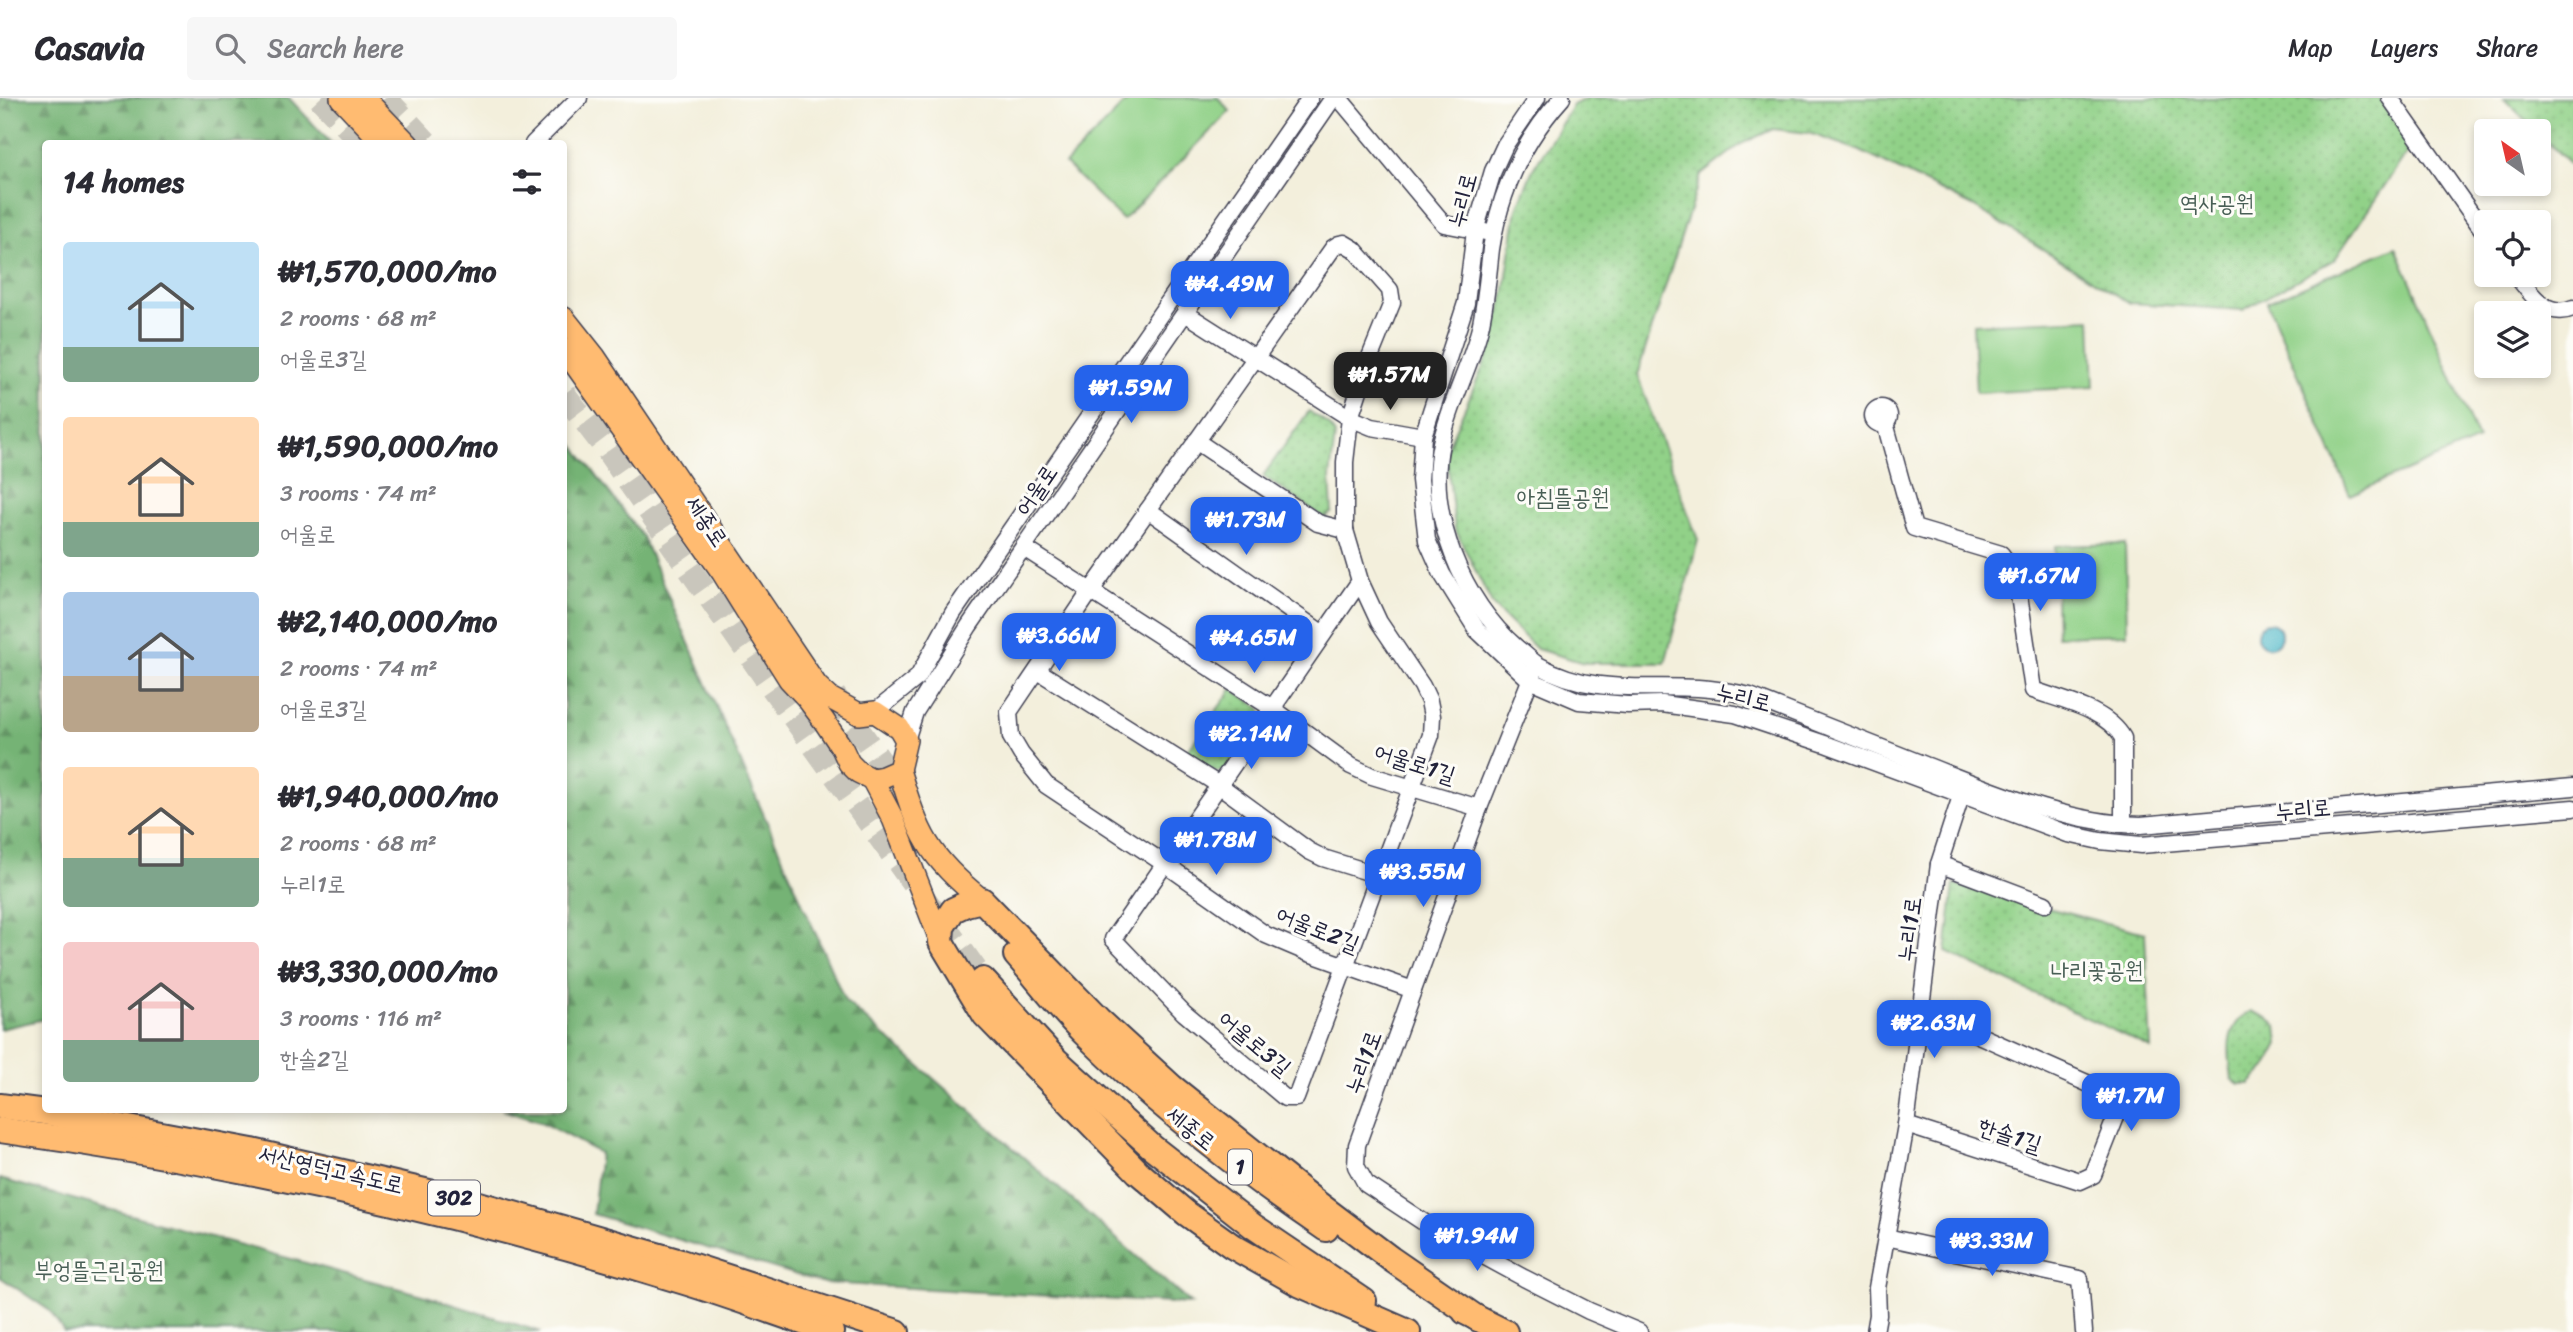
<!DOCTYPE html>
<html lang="en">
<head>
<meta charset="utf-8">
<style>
	body { margin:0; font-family:Sriracha,"Poor Story",sans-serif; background:#f7f7f7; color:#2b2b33; height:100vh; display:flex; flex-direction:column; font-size:26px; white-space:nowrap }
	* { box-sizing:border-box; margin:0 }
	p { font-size:23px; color:#7c7c81 }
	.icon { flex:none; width:38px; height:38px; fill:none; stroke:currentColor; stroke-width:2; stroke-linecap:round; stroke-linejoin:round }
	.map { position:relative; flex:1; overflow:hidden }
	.sheet { position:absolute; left:42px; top:42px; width:525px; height:973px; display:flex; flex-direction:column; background:#fff; border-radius:7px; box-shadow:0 4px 10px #0003 }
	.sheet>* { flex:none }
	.needle { width:46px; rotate:326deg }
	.fabs { position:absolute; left:2474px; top:21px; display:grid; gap:14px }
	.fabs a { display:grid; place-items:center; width:77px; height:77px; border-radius:7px; background:#fff; box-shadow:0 4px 10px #0003; font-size:35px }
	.price { position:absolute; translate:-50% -60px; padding:0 16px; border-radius:14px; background:#2563eb; color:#fff; font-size:23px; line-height:46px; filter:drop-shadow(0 2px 4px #0008) }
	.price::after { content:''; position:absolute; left:50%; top:42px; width:21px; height:16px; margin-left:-10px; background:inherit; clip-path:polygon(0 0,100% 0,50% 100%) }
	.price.on { background:#222; color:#fff }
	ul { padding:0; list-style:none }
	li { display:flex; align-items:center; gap:21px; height:175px; padding:0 21px }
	li span { display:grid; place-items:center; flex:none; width:196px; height:140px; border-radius:7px; color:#555 }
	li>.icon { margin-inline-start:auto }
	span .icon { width:84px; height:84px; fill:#fffc; stroke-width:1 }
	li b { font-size:30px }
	h2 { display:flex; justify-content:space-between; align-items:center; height:84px; padding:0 21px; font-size:30px }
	header { display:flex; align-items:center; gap:42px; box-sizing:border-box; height:98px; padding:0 35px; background:#fff; border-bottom:2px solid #e1e1e2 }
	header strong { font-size:33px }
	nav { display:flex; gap:38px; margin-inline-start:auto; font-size:24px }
	.search { width:490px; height:63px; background:#f7f7f7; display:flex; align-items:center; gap:18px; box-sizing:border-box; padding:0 24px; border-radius:7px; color:#7c7c81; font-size:26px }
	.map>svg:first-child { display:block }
</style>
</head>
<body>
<header>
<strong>Casavia</strong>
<div class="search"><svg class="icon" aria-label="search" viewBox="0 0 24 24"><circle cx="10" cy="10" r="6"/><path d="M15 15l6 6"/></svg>Search here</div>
<nav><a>Map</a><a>Layers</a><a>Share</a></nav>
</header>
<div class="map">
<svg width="2573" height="1234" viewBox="0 0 2573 1234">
	<defs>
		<pattern id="forest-firs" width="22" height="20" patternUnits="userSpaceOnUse" patternTransform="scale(1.75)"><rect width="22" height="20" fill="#74b374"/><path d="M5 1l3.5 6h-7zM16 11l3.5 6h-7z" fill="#5f9160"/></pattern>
		<pattern id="park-dots" width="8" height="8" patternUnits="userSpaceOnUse" patternTransform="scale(1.75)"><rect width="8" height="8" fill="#91d188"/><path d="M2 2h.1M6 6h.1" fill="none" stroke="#7db376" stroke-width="1.8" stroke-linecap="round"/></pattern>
	</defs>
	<rect width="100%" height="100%" fill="#fdfcf7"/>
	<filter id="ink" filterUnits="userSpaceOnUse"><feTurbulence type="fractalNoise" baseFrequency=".0143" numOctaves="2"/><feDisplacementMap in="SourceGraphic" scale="14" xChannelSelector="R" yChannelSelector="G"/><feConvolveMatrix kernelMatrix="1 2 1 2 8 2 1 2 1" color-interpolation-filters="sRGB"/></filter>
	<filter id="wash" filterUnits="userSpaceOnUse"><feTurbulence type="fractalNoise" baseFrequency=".00686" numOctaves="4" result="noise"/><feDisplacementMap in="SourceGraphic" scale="28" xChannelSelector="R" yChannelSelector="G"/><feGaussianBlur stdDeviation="1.57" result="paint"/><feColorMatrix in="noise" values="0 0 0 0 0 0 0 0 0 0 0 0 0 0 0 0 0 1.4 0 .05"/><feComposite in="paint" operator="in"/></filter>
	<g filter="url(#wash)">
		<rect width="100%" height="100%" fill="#f3efdc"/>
		<!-- grass -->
		<g fill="#91d188" stroke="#5a7a62" stroke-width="2">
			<polygon points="1130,0 1218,0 1230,13 1123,122 1065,66"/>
			<polygon points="2396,149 2478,342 2350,397 2267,204"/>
			<polygon points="2091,221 2094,289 1976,295 1973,226"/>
			<polygon points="2125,446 2127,536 2057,538 2055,448"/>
		</g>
		<!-- forest -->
		<g fill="url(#forest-firs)" stroke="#4b6a58" stroke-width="2">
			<polygon points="0,0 289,0 331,45 46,46 45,921 0,931"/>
			<polygon points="564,334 642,438 845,903 1191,1206 824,1185 593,1116 600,1055 543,1025 503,1012 564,1012"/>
			<polygon points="0,1081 423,1197 541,1234 64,1234 50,1213 0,1179"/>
		</g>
		<!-- park -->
		<g fill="url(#park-dots)" stroke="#5a7a62" stroke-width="2">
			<polygon points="1587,0 2379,0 2412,47 2335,161 2243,212 2130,205 1973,108 1858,52 1809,35 1773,31 1741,46 1701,77 1637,277 1698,442 1665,565 1584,565 1537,551 1493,508 1455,431 1446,353 1489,255 1504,197 1517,110 1533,71 1573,7"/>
			<polygon points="2503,0 2573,0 2573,69"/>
			<polygon points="1309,313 1330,328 1335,337 1330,380 1332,414 1324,420 1263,378"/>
			<polygon points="1232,591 1260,610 1263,618 1225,672 1215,674 1186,655"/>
			<polygon points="1954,786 2145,835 2151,950 1946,854"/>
			<path d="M2251 913 2266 919 2277 928 2279 946 2266 970 2250 986H2239L2232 981C2228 953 2224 928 2251 913Z"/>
		</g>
		<!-- water -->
		<circle fill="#4cb7c8" stroke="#376c82" stroke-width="2" cx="2269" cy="537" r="12"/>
	</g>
	<g filter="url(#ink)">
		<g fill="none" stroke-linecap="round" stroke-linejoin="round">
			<!-- highway-tunnel -->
			<g stroke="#c9c6bc" stroke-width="24" stroke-dasharray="24 12" stroke-linecap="butt">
				<polyline points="320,0 363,46"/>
				<polyline points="385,0 428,46"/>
				<polyline points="564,296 604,348 781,602 983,882"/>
				<polyline points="834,597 901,693"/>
			</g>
			<defs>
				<g id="minor">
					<polyline points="1339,0 1444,126 1485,134"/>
					<polyline points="1537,0 1505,47 1493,73 1475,133 1466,205 1423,338 1420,382 1427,442 1442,476 1477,532 1530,582 1579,603 1628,607 1662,606 1735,616 1828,647 2068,736 2100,743 2141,747 2573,710"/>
					<path d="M1562 0C1523 43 1500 93 1491 151 1488 177 1486 204 1480 230 1470 269 1450 305 1441 345 1426 416 1463 504 1517 550 1524 555 1530 562 1538 567 1592 597 1640 587 1698 590 1716 591 1733 594 1750 598 1809 621 1867 644 1925 667 1995 694 2066 725 2141 727L2573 689"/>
					<polyline points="2390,0 2487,138"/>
					<polyline points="533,46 579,0"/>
					<path d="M2516 177C2531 196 2546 221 2573 210"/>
					<polyline points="1185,215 1350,320 1372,329 1423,338"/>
					<circle cx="1881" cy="318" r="8"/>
					<path d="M1885 325 1914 430 2001 456 2016 477 2033 592C2063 603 2106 611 2123 640V726"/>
					<polyline points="1196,343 1318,425 1345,432"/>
					<polyline points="1148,412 1323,536"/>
					<polyline points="1024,450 1272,610 1351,668 1372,678 1479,710"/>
					<path d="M1360 483C1277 603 1195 722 1113 841L1184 915 1285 1000H1296L1431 637 1432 618 1429 603 1422 588 1379 524 1360 483 1345 432V364L1350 320 1370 259 1392 205 1390 192 1354 151 1344 145 1339 146 1333 150 1090 494 1009 614 1011 639 1021 656 1046 687 1165 766 1266 837 1306 854 1413 892"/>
					<polyline points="1038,573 1219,687 1309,753 1323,760 1378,777"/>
					<polyline points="1533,575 1479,710 1357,1047 1356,1068 1366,1086 1434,1131 1524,1180 1589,1213 1639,1234"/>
					<polyline points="875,614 918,579 953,515 1310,0"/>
					<polyline points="906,642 915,614 969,528 1333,0"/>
					<polyline points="1939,766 2045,806"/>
					<polyline points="1906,1027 2080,1083 2093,1077 2123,1001 1922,912"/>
					<polyline points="1886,1139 2080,1181 2084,1234"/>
					<polyline points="1875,1234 1878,1217 1877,1190 1906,1027 1939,766 1964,689"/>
				</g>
				<g id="major">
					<polyline points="341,0 384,46"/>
					<polyline points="364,0 408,46"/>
					<polyline points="564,220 595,259 817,588 830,600 859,616 875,614 899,630 906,642 899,672 883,679 872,681 858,674 849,665 842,650 824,623 806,599 789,581 722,474 564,251"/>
					<path d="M899 672C919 737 928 759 982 802"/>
					<polyline points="872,681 893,721 941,844"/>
				</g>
				<g id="highway">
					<path d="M1016 857C1039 883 1061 913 1086 937 1159 1009 1241 1073 1326 1131"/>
					<polyline points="983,882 1057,963 1152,1049 1253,1128 1364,1203"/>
					<polyline points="0,1008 38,1013 252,1053 472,1104 681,1164 897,1234"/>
					<path d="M0 1032C230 1064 459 1114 681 1183 731 1198 781 1217 831 1234"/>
					<polyline points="1465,1214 1505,1234"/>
					<polyline points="1408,1234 1301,1187 1232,1148 1186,1115 1138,1074 985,917 941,844 942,829 953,812 966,806 982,802 1098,921 1172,989 1317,1105 1391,1161 1478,1221"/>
				</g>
			</defs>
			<!-- minor casing -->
			<use href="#minor" stroke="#414153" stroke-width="19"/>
			<!-- major casing -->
			<use href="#major" stroke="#414153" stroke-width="24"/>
			<!-- highway casing -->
			<use href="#highway" stroke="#414153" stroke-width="28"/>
			<!-- minor -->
			<use href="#minor" stroke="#fff" stroke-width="16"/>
			<!-- major -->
			<use href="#major" stroke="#ffbb71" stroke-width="21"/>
			<!-- highway -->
			<use href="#highway" stroke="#ffbb71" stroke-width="24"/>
		</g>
	</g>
	<g text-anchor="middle" stroke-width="6" stroke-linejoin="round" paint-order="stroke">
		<!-- shield labels -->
		<g fill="#fdfcf7" stroke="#646373" stroke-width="2">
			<rect x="1228" y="1051.5" width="24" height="35" rx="5"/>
			<rect x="428" y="1082.5" width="52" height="35" rx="5"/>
		</g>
		<g font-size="21" font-weight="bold" fill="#22223b">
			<text x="1240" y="1076">1</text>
			<text x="454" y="1107">302</text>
		</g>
		<!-- street labels -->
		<g font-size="23" fill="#22223b" stroke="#fdfcf7">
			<text transform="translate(1462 102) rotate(-75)" y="8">누리로</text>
			<text transform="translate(1036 392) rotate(-56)" y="8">어울로</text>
			<text transform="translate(707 423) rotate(56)" y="8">세종로</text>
			<text transform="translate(1744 599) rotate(14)" y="8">누리로</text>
			<text transform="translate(1415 665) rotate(18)" y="8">어울로1길</text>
			<text transform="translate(2303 711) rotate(-5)" y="8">누리로</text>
			<text transform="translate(1318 831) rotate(22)" y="8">어울로2길</text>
			<text transform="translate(1909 831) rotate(-83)" y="8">누리1로</text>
			<text transform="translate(1255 945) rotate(40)" y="8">어울로3길</text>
			<text transform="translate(1363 964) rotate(-70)" y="8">누리1로</text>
			<text transform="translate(1191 1030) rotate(39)" y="8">세종로</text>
			<text transform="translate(2010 1037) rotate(18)" y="8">한솔1길</text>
			<text transform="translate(331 1071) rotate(13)" y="8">서산영덕고속도로</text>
		</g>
		<!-- park labels -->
		<g font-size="23" fill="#495f56" stroke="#fdfcf7">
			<text x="2217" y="113">역사공원</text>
			<text x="1563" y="407">아침뜰공원</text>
			<text x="2097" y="880">나리꽃공원</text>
			<text x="99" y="1180">부엉뜰근린공원</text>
		</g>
	</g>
</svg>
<div class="fabs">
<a><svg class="needle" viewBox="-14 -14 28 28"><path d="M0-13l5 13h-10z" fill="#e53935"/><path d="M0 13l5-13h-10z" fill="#7c7c81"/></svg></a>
<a><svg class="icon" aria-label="locate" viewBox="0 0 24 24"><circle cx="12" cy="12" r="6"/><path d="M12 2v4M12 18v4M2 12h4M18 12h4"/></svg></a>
<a><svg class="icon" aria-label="layers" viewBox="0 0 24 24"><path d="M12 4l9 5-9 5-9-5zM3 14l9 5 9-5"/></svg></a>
</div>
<b class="price" style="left:1230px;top:223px">₩4.49M</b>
<b class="price on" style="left:1390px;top:314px">₩1.57M</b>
<b class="price" style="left:1131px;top:327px">₩1.59M</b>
<b class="price" style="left:1246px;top:459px">₩1.73M</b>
<b class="price" style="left:2040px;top:515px">₩1.67M</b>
<b class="price" style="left:1059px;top:575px">₩3.66M</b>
<b class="price" style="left:1254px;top:577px">₩4.65M</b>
<b class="price" style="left:1251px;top:673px">₩2.14M</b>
<b class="price" style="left:1216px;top:779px">₩1.78M</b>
<b class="price" style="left:1423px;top:811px">₩3.55M</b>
<b class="price" style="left:1934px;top:962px">₩2.63M</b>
<b class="price" style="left:2131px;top:1035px">₩1.7M</b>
<b class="price" style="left:1477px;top:1175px">₩1.94M</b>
<b class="price" style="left:1992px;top:1180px">₩3.33M</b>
<section class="sheet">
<h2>14 homes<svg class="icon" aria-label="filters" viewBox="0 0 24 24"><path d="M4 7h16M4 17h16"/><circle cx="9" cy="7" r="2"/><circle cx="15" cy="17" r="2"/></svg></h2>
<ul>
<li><span style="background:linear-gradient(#bfe0f5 75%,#7fa58c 0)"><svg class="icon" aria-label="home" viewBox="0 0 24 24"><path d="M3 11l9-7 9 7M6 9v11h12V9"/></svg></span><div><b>₩1,570,000/mo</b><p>2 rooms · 68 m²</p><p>어울로3길</p></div></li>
<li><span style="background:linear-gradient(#ffd9b3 75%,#7fa58c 0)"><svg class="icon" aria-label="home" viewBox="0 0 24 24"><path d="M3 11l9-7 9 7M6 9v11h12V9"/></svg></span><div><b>₩1,590,000/mo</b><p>3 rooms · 74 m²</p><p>어울로</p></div></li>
<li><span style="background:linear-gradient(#a9c7e8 60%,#b9a48a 0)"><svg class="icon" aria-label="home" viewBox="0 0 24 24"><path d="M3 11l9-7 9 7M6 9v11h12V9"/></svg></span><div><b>₩2,140,000/mo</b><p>2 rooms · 74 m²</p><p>어울로3길</p></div></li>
<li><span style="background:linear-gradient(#ffd9b3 65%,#7fa58c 0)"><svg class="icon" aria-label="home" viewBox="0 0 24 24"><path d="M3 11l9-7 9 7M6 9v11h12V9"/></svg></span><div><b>₩1,940,000/mo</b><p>2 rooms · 68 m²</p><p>누리1로</p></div></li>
<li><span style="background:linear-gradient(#f6c9c9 70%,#7fa58c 0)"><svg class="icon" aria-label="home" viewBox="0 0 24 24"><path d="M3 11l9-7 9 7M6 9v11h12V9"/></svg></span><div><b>₩3,330,000/mo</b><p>3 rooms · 116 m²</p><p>한솔2길</p></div></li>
</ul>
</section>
</div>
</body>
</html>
